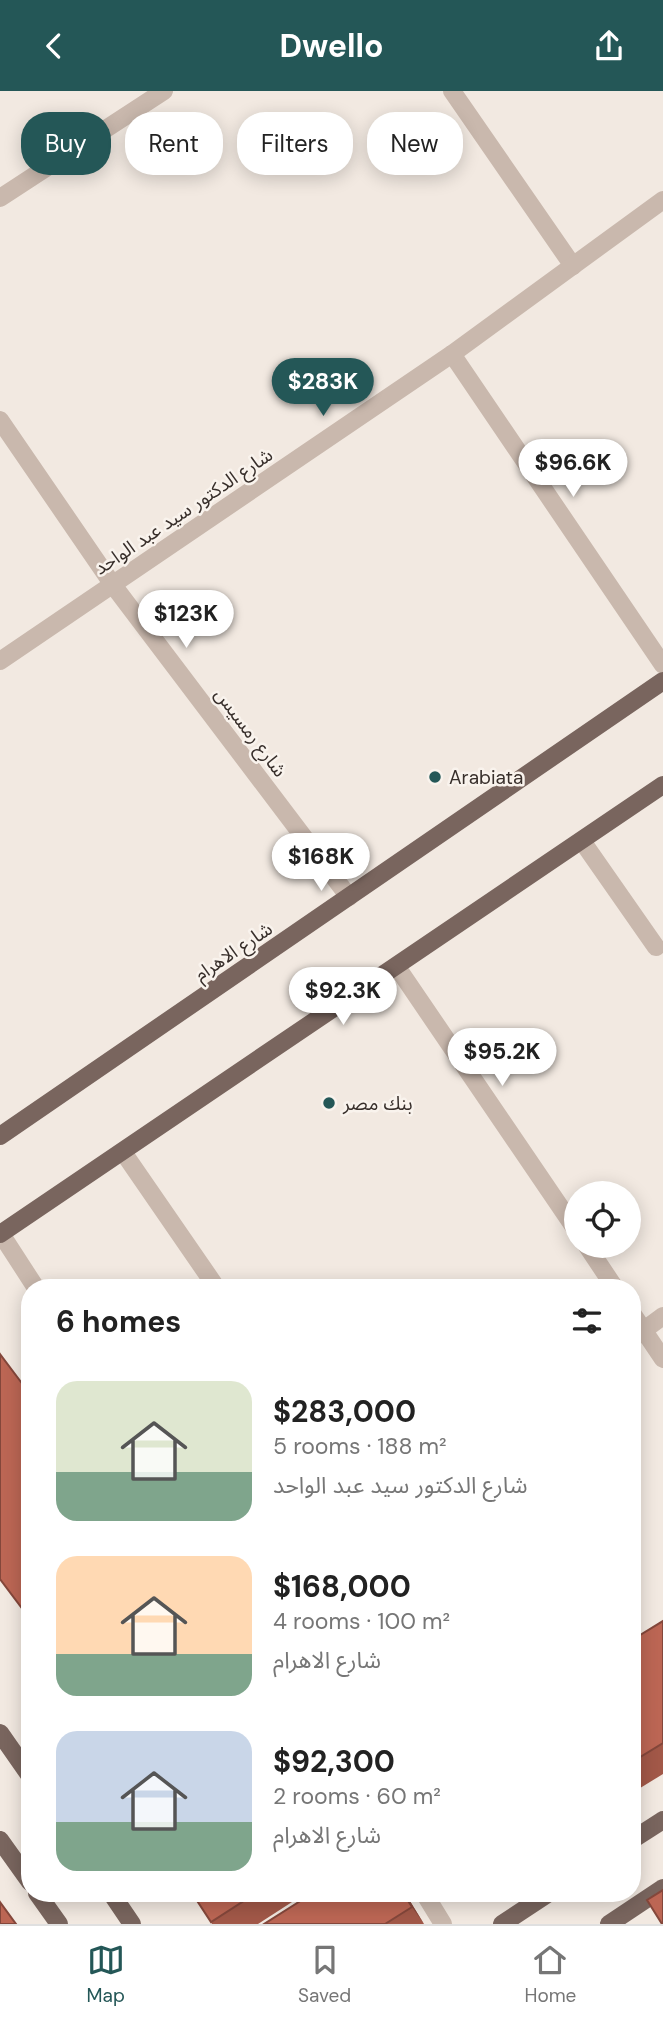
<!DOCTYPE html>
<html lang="en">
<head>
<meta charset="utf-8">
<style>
	body { margin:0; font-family:"DM Sans","Noto Sans Arabic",sans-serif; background:#f2f2f2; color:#222; height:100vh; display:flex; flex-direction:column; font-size:26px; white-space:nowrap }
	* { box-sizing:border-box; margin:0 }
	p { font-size:23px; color:#767676 }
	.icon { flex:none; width:38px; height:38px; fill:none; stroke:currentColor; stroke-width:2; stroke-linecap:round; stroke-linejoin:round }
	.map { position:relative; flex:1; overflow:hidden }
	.drawer { position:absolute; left:21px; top:1188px; width:620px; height:623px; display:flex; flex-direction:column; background:#fff; border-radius:28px; box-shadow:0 4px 18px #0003 }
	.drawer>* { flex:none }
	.banner { position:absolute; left:21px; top:21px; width:621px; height:63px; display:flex; gap:14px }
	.fabs { position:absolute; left:564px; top:1090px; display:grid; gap:14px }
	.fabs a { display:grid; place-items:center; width:77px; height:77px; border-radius:50%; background:#fff; box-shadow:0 4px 18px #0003; font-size:35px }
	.price { position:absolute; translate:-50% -60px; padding:0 16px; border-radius:24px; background:#fff; color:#222; font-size:23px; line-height:46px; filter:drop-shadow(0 2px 4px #0008) }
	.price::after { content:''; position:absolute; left:50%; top:42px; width:21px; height:16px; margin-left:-10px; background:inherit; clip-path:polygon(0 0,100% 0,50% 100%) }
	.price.active { background:#245757; color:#fff }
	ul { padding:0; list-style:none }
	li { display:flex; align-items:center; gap:21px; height:175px; padding:0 35px }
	li span { display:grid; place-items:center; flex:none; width:196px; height:140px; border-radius:21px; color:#555 }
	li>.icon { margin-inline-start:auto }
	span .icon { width:84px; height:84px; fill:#fffc; stroke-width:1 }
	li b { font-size:30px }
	h2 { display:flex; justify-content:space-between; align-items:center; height:84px; padding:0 35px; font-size:30px }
	.pill { padding:0 24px; border-radius:28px; background:#fff; box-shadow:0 4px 18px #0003; font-size:24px; line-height:63px }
	.pill.active { background:#245757; color:#fff }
	header { display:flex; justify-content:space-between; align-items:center; height:91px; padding:0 35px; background:#245757; color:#fff; font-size:32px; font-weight:700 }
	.dock { display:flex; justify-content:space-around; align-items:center; height:98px; border-top:2px solid #e0e0e0; background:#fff; font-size:19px; color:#767676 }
	.dock a { display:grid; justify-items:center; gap:4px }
	.dock .active { color:#245757 }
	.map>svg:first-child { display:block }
</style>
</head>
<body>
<header><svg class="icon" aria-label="back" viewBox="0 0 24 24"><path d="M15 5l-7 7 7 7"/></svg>Dwello<svg class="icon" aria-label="share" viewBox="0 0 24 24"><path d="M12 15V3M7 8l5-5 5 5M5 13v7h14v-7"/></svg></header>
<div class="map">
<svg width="663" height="1833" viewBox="0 0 663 1833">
	<rect width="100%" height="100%" fill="#f2e9e1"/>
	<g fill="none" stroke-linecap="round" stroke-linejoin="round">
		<!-- minor -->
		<g stroke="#c9b8ad" stroke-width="18">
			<polyline points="452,0 573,175"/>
			<polyline points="0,107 164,0"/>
			<polyline points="452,263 663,574"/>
			<polyline points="0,329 113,494 349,806"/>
			<polyline points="0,570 452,263 663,109"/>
			<polyline points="582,750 656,856"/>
			<polyline points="397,876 576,1139"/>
			<polyline points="123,1061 214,1193"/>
			<polyline points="1,1143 36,1197"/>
			<polyline points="587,1155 615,1197"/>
			<polyline points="632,1222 663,1268"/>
			<polyline points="632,1248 663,1225"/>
			<polyline points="424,1802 443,1833"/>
		</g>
		<!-- major -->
		<g stroke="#79655e" stroke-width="18">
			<polyline points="0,1045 663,590"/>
			<polyline points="0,1143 663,694"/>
			<polyline points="0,1642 30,1685"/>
			<polyline points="0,1749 30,1791"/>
			<polyline points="632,1749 663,1729"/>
			<polyline points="37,1802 59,1833"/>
			<polyline points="111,1802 132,1833"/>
			<polyline points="502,1833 549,1802"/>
			<polyline points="609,1833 663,1797"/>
		</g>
	</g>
	<!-- wall -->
	<g fill="#a25848">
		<polygon points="663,1530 663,1683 632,1702 632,1549"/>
		<polygon points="192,1802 306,1802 258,1833 212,1833"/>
		<polygon points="405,1802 424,1833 264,1833"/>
	</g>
	<!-- shaded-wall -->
	<polygon fill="#84473b" points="403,1802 405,1802 424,1833 412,1816"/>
	<!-- building -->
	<g fill="#bc6654" stroke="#84473b" stroke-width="2">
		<polygon points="0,1263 30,1303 30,1528 0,1488"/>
		<polygon points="663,1530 663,1652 632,1671 632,1549"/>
		<polygon points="663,1799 663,1833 662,1833 647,1809"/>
		<polygon points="192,1802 256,1802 211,1831"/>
		<polygon points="313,1802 403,1802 412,1816 385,1833 264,1833"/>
		<polygon points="0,1811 16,1833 0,1833"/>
	</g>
	<!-- markers -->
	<g fill="#245757" stroke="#f9f3ed" stroke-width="2.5">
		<circle cx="435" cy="686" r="7"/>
		<circle cx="329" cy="1012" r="7"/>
	</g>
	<g text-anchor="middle" stroke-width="5" stroke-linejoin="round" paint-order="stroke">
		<!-- street labels -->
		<g font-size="19" fill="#382f2b" stroke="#f9f3ed">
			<text transform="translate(183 420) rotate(-34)" y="7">شارع الدكتور سيد عبد الواحد</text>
			<text transform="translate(251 641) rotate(53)" y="7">شارع رمسيس</text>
			<text transform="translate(233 860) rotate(-34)" y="7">شارع الاهرام</text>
		</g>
		<!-- poi labels -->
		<g font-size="19" fill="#382f2b" stroke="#f9f3ed" text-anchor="start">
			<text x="449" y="693">Arabiata</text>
			<text x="343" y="1019">بنك مصر</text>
		</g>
	</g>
</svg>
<div class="fabs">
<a><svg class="icon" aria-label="locate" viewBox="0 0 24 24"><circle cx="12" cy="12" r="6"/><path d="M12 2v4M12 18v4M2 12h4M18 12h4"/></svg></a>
</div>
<b class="price active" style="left:323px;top:327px">$283K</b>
<b class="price" style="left:573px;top:408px">$96.6K</b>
<b class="price" style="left:186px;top:559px">$123K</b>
<b class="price" style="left:321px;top:802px">$168K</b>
<b class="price" style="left:343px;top:936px">$92.3K</b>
<b class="price" style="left:502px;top:997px">$95.2K</b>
<div class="banner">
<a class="pill active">Buy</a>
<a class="pill">Rent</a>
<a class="pill">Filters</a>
<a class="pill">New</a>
</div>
<section class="drawer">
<h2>6 homes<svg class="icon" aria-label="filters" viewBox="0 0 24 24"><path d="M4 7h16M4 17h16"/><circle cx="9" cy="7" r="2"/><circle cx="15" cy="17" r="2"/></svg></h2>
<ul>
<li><span style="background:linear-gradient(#dfe7d0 65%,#7fa58c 0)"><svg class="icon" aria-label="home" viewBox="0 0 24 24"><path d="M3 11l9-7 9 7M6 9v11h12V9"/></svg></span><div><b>$283,000</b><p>5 rooms · 188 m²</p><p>شارع الدكتور سيد عبد الواحد</p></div></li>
<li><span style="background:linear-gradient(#ffd9b3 70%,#7fa58c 0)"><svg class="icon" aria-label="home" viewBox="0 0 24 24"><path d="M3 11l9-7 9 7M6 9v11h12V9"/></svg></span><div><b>$168,000</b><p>4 rooms · 100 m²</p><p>شارع الاهرام</p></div></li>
<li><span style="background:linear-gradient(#c9d6e8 65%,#7fa58c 0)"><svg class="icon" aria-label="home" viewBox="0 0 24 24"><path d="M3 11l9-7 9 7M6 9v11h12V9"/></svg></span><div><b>$92,300</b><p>2 rooms · 60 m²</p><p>شارع الاهرام</p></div></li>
</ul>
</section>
</div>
<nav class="dock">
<a class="active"><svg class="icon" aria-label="map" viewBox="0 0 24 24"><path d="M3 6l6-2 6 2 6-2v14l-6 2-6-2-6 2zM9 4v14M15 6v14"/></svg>Map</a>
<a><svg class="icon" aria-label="saved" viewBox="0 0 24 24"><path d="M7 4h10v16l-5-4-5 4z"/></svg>Saved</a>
<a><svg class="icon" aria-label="home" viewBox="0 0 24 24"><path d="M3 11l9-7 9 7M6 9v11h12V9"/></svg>Home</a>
</nav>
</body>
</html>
